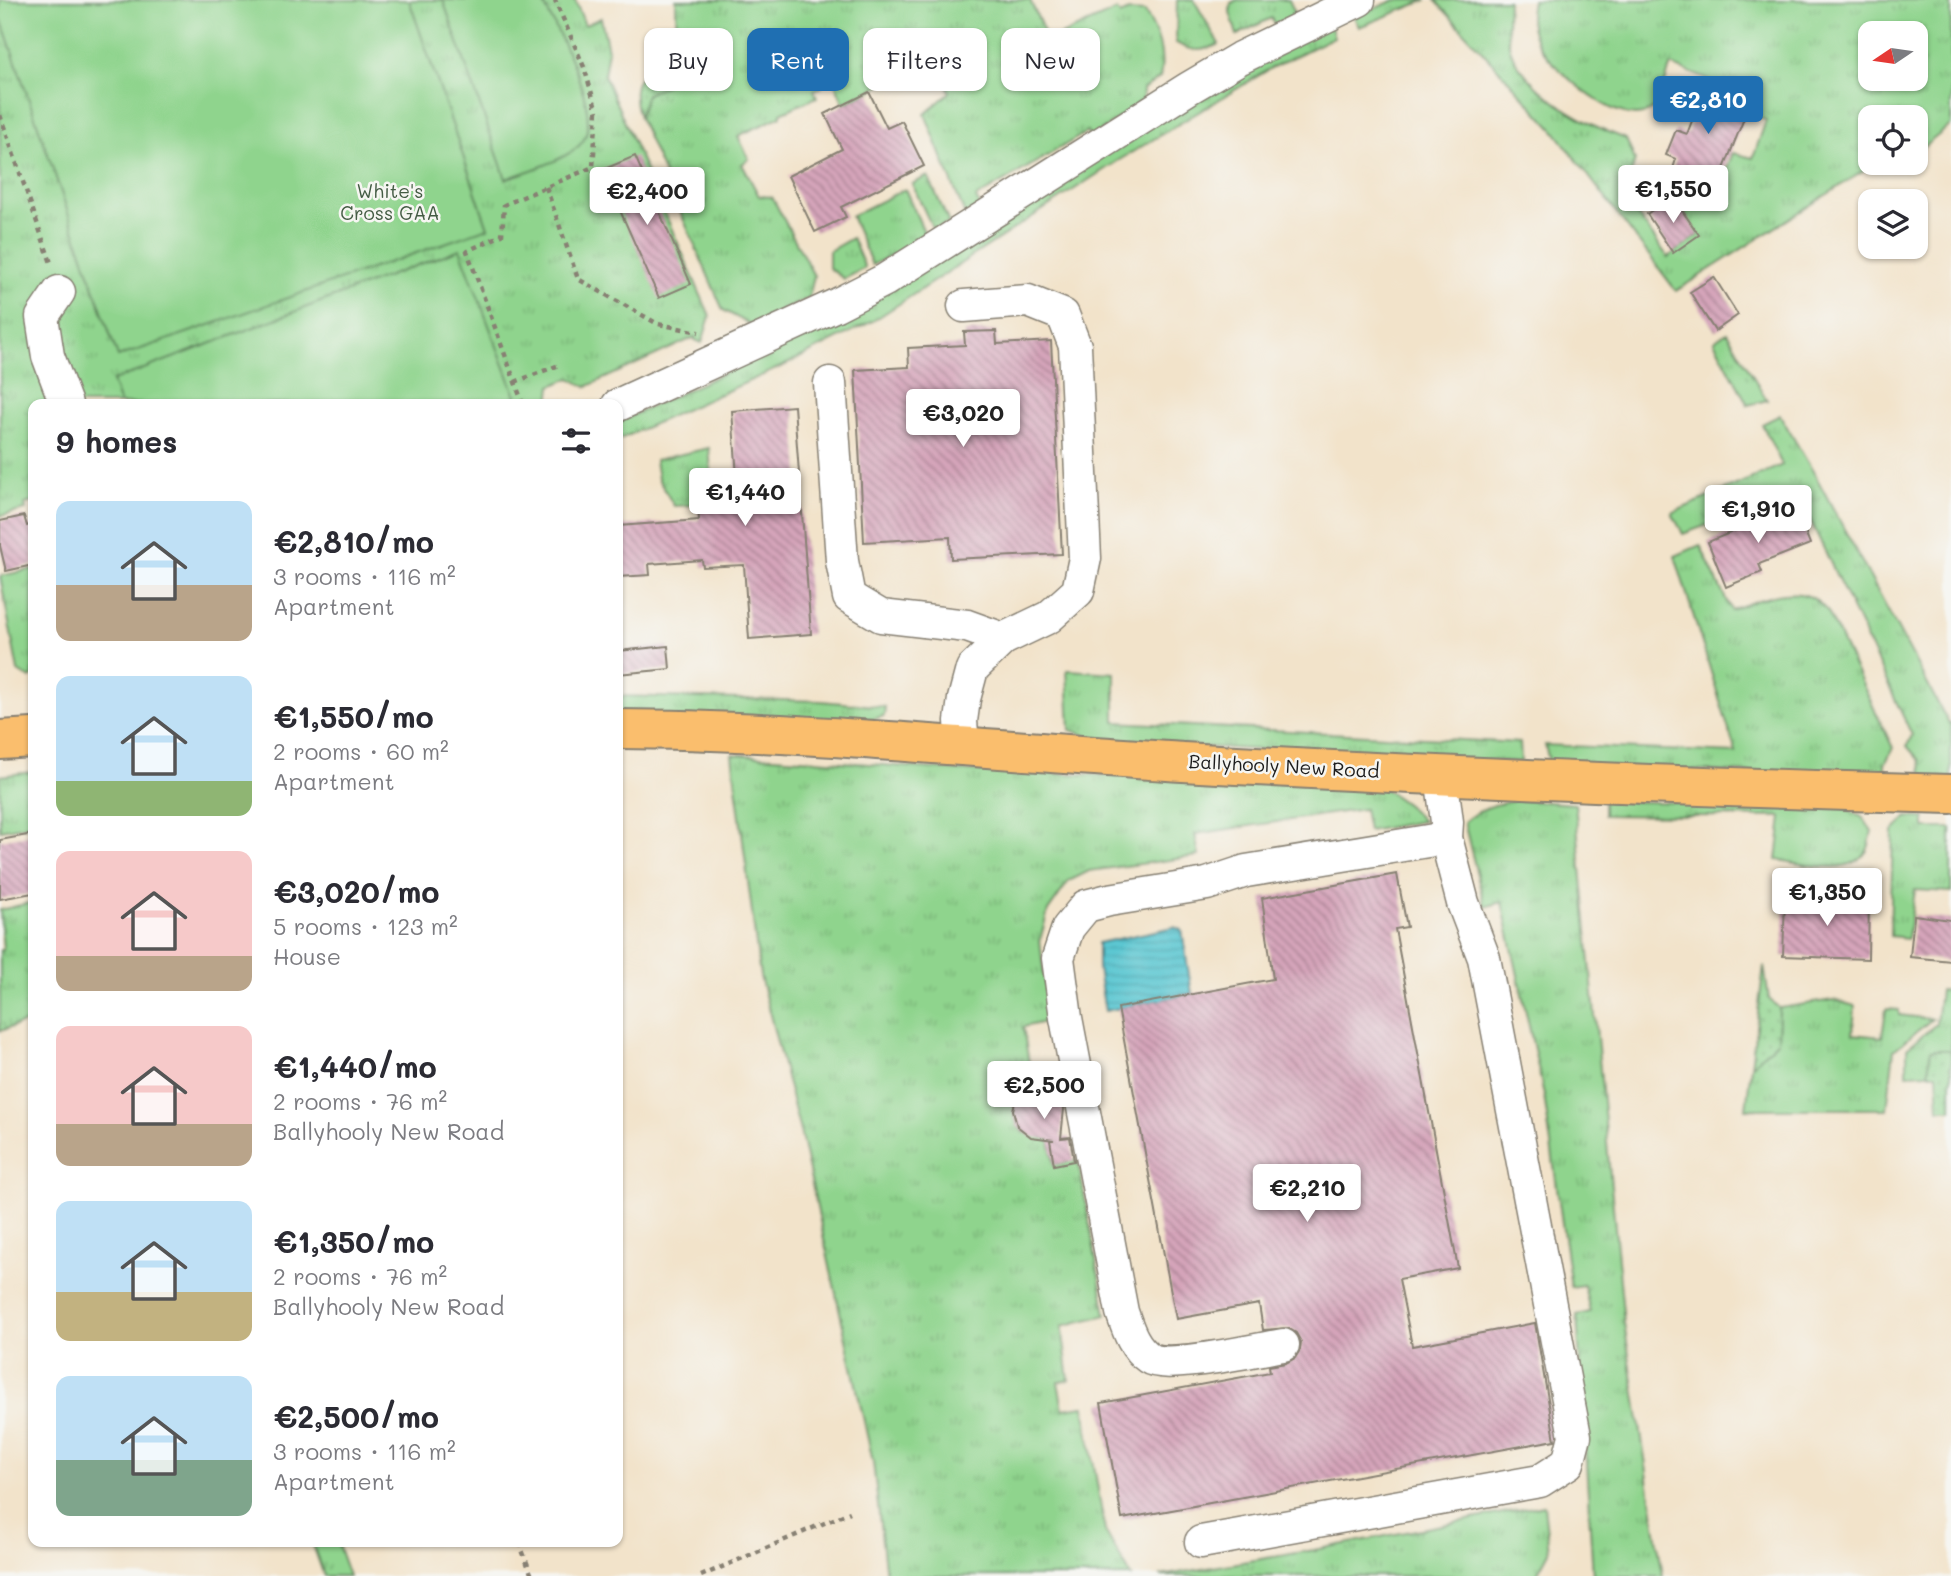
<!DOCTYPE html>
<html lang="en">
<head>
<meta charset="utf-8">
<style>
	body { margin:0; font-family:Mali,sans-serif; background:#f2f2f3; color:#2b2b33; height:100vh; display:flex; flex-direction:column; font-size:26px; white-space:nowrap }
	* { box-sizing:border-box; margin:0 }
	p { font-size:23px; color:#7c7c81 }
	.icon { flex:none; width:38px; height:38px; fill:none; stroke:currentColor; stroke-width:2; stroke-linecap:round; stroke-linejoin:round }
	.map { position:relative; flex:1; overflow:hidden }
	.panel { position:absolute; left:28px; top:399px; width:595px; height:1148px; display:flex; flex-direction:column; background:#fff; border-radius:14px; box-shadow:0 2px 5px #0004 }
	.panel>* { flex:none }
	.top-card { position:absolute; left:644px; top:28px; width:665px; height:63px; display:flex; gap:14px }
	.needle { width:46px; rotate:257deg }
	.buttons { position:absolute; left:1858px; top:21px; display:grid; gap:14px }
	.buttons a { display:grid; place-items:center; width:70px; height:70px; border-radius:14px; background:#fff; box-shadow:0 2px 5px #0004; font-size:35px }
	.price { position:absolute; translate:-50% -60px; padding:0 16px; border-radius:7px; background:#fff; color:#222; font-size:23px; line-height:46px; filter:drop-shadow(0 2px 4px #0008) }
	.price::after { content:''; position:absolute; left:50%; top:42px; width:21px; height:16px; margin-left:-10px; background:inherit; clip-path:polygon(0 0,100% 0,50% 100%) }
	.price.current { background:#1f6fb2; color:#fff }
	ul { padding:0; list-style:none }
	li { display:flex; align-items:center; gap:21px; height:175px; padding:0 28px }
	li span { display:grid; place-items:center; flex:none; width:196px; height:140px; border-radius:14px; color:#555 }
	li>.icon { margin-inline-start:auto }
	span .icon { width:84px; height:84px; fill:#fffc; stroke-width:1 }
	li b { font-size:30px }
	h2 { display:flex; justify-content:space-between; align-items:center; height:84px; padding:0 28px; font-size:30px }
	.tag { padding:0 24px; border-radius:14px; background:#fff; box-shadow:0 2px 5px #0004; font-size:24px; line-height:63px }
	.tag.current { background:#1f6fb2; color:#fff }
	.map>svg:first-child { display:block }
</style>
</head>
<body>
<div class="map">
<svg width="1951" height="1576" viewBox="0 0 1951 1576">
	<defs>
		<pattern id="grass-tufts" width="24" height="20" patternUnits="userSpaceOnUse" patternTransform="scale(1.75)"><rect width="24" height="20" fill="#8fd48d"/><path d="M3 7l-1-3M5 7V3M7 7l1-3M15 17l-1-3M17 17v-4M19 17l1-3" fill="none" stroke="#7bb579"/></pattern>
		<pattern id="garden-dots" width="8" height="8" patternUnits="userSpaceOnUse" patternTransform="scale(1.75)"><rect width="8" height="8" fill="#8fd48d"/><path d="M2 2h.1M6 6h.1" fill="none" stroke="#7bb579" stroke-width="1.8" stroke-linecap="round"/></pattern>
		<pattern id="water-rules" width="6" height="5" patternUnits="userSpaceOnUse" patternTransform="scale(1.75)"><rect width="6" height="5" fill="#5bc7d2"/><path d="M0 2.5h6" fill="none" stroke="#4faab4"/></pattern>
		<pattern id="building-back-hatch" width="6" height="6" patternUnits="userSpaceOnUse" patternTransform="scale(1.75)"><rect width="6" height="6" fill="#d5a4ba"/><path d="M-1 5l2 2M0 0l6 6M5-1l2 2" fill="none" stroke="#ac8596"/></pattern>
	</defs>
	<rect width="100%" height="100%" fill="#f6f6f2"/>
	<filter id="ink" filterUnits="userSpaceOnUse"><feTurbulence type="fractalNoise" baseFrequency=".0143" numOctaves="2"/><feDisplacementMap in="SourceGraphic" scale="14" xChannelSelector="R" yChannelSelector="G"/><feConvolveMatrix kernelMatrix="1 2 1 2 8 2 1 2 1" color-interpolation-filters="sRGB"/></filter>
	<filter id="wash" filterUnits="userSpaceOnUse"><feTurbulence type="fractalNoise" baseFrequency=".00686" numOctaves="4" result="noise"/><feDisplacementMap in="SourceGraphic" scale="28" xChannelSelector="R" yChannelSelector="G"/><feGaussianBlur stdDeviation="1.57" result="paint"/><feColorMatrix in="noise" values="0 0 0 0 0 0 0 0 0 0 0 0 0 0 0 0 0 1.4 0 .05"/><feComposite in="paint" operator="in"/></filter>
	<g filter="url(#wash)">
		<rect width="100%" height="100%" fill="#f2e3ca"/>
		<!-- grass -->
		<g fill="url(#grass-tufts)" stroke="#567854" stroke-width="2" fill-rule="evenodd">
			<polygon points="0,0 575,0 585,25 601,18 608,50 604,75 710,316 702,343 695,340 695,337 586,387 570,378 551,386 549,404 33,404 33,502 25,504 26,510 0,516"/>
			<path d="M676 0H1030L1048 41 1117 10 1120 15 1129 11 1145 12C1158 34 1165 53 1160 78L1143 89V100L1090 139 1087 132 976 198 980 206 965 215 925 114 950 92 929 55 869 92 844 104 820 49 809 54 822 87 814 90 817 97 781 113V116L738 136 749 159 742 164 759 196 772 197 814 276 809 298 751 325 723 310 639 117 646 94 695 70 677 57Z"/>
			<path d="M1177 0H1194L1219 44C1203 52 1192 52 1176 43Z"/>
			<polygon points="1237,0 1289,0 1296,15 1275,25 1271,18 1237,35 1230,12 1231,3"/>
			<polygon points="1395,0 1427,0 1359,27 1354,17"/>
			<path d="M1435 0H1508C1507 20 1505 40 1514 59 1517 65 1523 70 1527 76 1553 106 1589 125 1626 139L1635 160 1626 191 1633 209 1668 257 1699 235 1684 214 1694 191 1715 199 1733 153 1753 158 1766 120 1734 109 1740 92 1671 65C1666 76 1662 98 1655 106 1628 140 1550 67 1537 42 1529 28 1529 15 1532 0H1951V125L1916 153V117H1871V163H1876L1676 291 1553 129ZM1871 33H1916V79H1871Z"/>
			<polygon points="1330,24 1334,37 1273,67 1116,162 873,321 785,365 618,440 618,422 782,346 1198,94"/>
			<polygon points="928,176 949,223 933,229 912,184"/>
			<polygon points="905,189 925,234 925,239 872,265 851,216"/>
			<polygon points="852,238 865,268 844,279 829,268 829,251"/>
			<polygon points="1727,332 1767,400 1748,405 1714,341"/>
			<polygon points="1780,415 1814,473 1949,724 1951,724 1951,780 1923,779 1920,761 1907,746 1912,735 1797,492 1683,534 1672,513 1782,465 1762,424"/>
			<polygon points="709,448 714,504 674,506 658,479 655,460"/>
			<path d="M1700 545 1731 610C1755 601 1785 587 1811 597 1817 600 1823 607 1828 612L1893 748 1885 764V778L1550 765 1545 745 1736 753 1675 556Z"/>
			<polygon points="33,569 33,676 29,678 18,671 0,576"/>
			<polygon points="1067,670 1115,673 1115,722 1520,743 1521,762 1107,742 1070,730"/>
			<polygon points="618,696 821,701 885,707 884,716 860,723 618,715"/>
			<path d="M732 754 964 771 1351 782 1379 785 1407 805 1423 821 1368 831 1364 809 1195 834 1199 856 1089 871 1069 881 1048 911 1040 940 1049 1021 1023 1027 1033 1087C1013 1095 1008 1116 1023 1132L1050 1140 1054 1164 1078 1160 1106 1315 1062 1326 1069 1380 1058 1382 1063 1409 1084 1406 1105 1531 1131 1576H886L873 1462 801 1135 760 976Z"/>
			<polygon points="33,772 33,842 30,825 0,830 0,776"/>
			<path d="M1519 800 1575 804 1624 1323 1663 1576H1593L1577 1315 1590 1312 1584 1285 1571 1287 1544 1095 1502 902 1485 907 1464 822C1479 808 1499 803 1519 800Z"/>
			<path d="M1604 801 1842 806 1863 818 1872 831C1870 837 1870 847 1866 852 1848 878 1803 863 1777 860L1782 817 1604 815Z"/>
			<polygon points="1907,817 1925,818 1925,828 1951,828 1951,892 1915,890 1908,938 1890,936 1893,832"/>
			<polygon points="33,902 33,1020 0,1031 0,950 3,950 0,910"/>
			<polygon points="1940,990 1951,991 1951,1050 1931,1050 1928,1073 1907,1074 1907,1048 1936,1024"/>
			<polygon points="1833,1000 1855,1006 1853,1034 1882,1037 1886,1009 1899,1010 1899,1015 1932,1019 1894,1050 1887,1109 1746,1109 1751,1066 1778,1040 1779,1008"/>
			<polygon points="1544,1505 1549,1552 1536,1576 1160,1576 1314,1550"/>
			<polygon points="312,1542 337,1542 349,1576 324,1576"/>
		</g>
		<!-- garden -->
		<g fill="url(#garden-dots)" stroke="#567854" stroke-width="2">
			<path d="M677 57 696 70 647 94 639 117C626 77 642 70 677 57Z"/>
			<polygon points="1764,966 1769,999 1779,1008 1778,1040 1751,1066"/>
			<polygon points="1931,1050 1951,1050 1951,1109 1939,1109 1937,1073 1928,1073"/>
		</g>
		<!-- pitch -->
		<g fill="#8fd48d" stroke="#567854" stroke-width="2">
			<polygon points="0,0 409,0 488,228 118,357 0,16"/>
			<path d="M443 0H542C556 30 603 110 583 141 571 159 527 171 506 179Z"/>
			<polygon points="460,249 518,402 513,404 120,404 112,381"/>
		</g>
		<!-- water -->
		<polygon fill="url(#water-rules)" stroke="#3c7277" stroke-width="2" points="1174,927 1182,930 1192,994 1105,1011 1098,969 1098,943"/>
		<g id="blocks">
			<!-- building -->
			<g fill="url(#building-back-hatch)">
				<polygon points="1708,79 1741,92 1734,109 1746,113 1716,189 1672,172 1676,159 1666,155 1676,130 1687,134"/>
				<polygon points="869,92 887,128 902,121 924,166 841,207 846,217 815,232 788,176 842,149 825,114"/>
				<polygon points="635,156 691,284 659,298 602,170"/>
				<polygon points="1672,196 1699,235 1673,253 1647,214"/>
				<polygon points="1714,277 1738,315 1715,331 1690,292"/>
				<polygon points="996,331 997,344 1051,341 1062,554 951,559 950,537 864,542 855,370 909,367 908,348 965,345 964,332"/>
				<polygon points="794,406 811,634 749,639 744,565 703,567 702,560 649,564 650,575 618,577 618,526 699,520 698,505 739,502 732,411"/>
				<polygon points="1795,506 1810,544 1759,564 1762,572 1726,587 1708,542"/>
				<polygon points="24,516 27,526 33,524 33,565 6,571 0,546 0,521"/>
				<polygon points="668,646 670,669 618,674 618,651"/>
				<polygon points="33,834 33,893 0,899 0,840"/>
				<polygon points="1397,874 1407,927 1395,929 1458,1268 1399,1279 1412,1346 1535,1323 1555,1440 1122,1519 1101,1403 1270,1372 1269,1366 1286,1363 1295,1358 1300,1350 1301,1342 1296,1333 1288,1328 1263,1330 1259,1304 1176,1319 1118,1008 1273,979 1262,898"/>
				<polygon points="1833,895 1869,896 1868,959 1783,956 1785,900 1833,902"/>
				<polygon points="1914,915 1951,920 1951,961 1910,957"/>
				<polygon points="1033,1087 1050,1089 1061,1101 1064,1109 1061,1138 1070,1137 1074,1161 1054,1165 1050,1140 1054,1140 1031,1137 1017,1126 1013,1110 1015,1102 1019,1095"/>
			</g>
		</g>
	</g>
	<g filter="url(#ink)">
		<use href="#blocks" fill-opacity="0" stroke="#878073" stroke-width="2"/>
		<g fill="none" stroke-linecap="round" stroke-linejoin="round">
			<defs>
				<g id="minor">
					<polyline points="59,292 42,317 48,356 66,404"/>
					<polyline points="830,383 842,561 849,597 881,616 967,626 1003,639"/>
					<polyline points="618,405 836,305 885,280 1189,88 1240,58 1359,0"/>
					<polyline points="963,745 961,721 964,699 972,669 1003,639 1049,617 1078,591 1085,558 1075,346 1063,315 1028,301 964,306"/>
					<path d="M1283 1345C1259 1349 1166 1370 1149 1358 1133 1347 1128 1329 1122 1312L1066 1018 1058 958 1068 928 1086 906 1109 900 1207 884 1246 871 1446 838"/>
					<polyline points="1201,1542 1540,1481 1568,1463 1575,1436 1484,958 1463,903 1446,838 1447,822 1441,774"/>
				</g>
				<g id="major">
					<path d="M618 729C812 730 1006 752 1200 763 1450 777 1701 787 1951 794"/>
					<polyline points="0,740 33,738"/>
				</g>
			</defs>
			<!-- minor casing -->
			<use href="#minor" stroke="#878073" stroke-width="35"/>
			<!-- major casing -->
			<use href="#major" stroke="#878073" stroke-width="42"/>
			<!-- path -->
			<g stroke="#878073" stroke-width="4.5" stroke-dasharray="5 5" stroke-linecap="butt">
				<polyline points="0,115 51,263"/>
				<polyline points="546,187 578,279 658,324 699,332"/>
				<polyline points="515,382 559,365"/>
				<polyline points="523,404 467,251 502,235 504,205 593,167 597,111 584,67 555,0"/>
				<polyline points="519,1542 532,1576"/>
				<polyline points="701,1576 850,1512"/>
			</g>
			<!-- minor -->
			<use href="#minor" stroke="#fff" stroke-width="32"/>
			<!-- major -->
			<use href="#major" stroke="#fabe6d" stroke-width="38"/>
		</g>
	</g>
	<g text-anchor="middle" stroke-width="5" stroke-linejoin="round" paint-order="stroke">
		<!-- park labels -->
		<g font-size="19" fill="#445c44" stroke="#f6f6f2">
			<text x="390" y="198">White's<tspan x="390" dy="22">Cross GAA</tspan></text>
		</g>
		<!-- street labels -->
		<g font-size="19" fill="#1c1c1c" stroke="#f6f6f2">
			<text transform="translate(1284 766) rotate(3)" y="7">Ballyhooly New Road</text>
		</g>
	</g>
</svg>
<div class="buttons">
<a><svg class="needle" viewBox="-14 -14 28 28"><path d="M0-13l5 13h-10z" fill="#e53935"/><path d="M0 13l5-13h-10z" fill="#7c7c81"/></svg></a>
<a><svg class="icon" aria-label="locate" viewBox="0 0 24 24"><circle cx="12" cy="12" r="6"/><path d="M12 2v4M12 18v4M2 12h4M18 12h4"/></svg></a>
<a><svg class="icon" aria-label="layers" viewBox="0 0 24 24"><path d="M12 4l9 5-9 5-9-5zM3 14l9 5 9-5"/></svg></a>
</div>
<b class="price current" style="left:1708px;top:136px">€2,810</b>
<b class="price" style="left:1673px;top:225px">€1,550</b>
<b class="price" style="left:647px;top:227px">€2,400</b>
<b class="price" style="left:963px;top:449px">€3,020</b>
<b class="price" style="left:745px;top:528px">€1,440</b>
<b class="price" style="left:1758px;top:545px">€1,910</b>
<b class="price" style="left:1827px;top:928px">€1,350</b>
<b class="price" style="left:1044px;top:1121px">€2,500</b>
<b class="price" style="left:1307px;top:1224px">€2,210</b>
<div class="top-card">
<a class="tag">Buy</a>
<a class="tag current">Rent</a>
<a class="tag">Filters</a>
<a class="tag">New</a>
</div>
<section class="panel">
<h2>9 homes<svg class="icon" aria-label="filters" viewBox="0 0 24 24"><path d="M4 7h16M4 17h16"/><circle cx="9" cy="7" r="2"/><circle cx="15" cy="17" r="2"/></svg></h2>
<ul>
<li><span style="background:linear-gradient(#bfe0f5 60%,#b9a48a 0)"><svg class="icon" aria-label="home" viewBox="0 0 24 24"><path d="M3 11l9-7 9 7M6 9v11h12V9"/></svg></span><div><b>€2,810/mo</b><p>3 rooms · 116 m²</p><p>Apartment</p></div></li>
<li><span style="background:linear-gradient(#bfe0f5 75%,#8fb573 0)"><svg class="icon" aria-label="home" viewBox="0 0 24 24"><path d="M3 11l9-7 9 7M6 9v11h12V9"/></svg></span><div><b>€1,550/mo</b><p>2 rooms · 60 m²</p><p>Apartment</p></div></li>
<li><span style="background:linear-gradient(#f6c9c9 75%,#b9a48a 0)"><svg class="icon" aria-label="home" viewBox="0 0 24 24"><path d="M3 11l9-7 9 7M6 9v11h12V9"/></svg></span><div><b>€3,020/mo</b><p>5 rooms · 123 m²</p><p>House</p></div></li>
<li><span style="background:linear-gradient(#f6c9c9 70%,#b9a48a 0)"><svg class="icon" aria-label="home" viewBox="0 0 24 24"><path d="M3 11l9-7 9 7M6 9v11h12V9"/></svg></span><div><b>€1,440/mo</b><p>2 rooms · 76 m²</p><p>Ballyhooly New Road</p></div></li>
<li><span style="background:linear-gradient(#bfe0f5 65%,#c2b280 0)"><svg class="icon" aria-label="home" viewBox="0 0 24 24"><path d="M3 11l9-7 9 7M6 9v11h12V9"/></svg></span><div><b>€1,350/mo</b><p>2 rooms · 76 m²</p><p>Ballyhooly New Road</p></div></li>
<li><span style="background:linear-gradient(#bfe0f5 60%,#7fa58c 0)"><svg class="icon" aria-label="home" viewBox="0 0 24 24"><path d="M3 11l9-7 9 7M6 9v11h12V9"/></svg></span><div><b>€2,500/mo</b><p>3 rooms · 116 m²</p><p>Apartment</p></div></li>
</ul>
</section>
</div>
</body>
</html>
